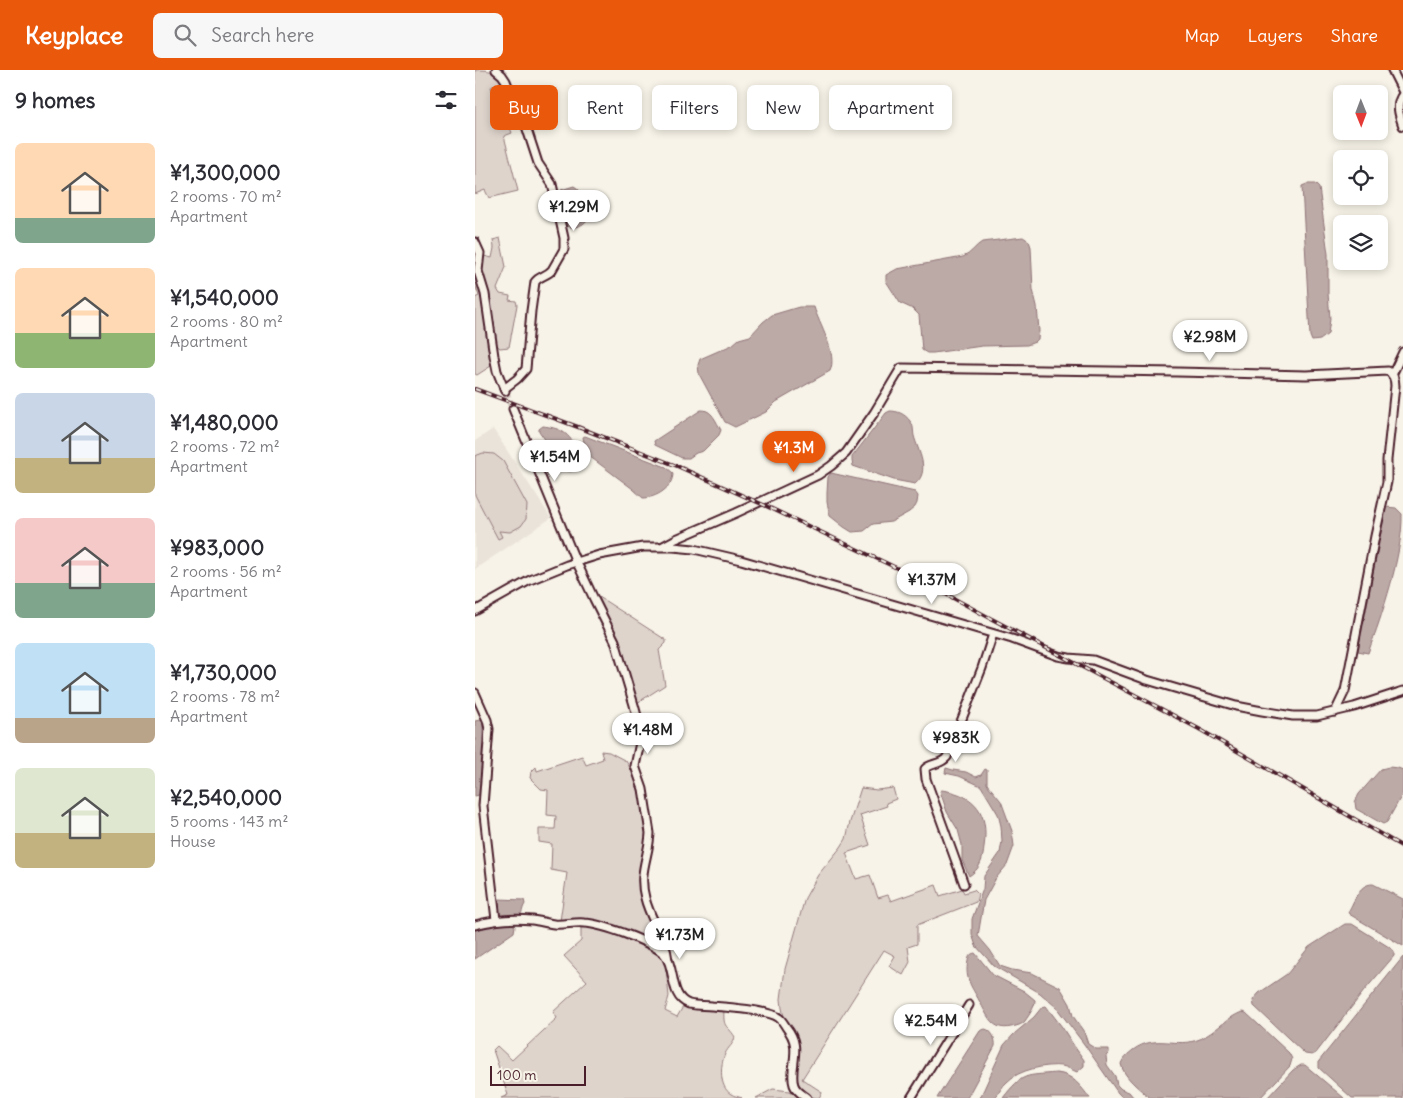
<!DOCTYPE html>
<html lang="en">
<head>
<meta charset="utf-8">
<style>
	body { margin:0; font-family:Delius,sans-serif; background:#f7f7f7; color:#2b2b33; height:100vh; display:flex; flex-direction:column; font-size:19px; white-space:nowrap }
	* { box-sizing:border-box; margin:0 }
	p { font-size:16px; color:#7c7c81 }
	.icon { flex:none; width:28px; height:28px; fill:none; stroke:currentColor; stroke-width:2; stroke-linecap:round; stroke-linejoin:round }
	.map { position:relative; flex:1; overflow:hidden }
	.panel { display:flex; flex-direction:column; background:#fff; width:475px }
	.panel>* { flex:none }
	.top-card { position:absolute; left:15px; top:15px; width:475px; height:45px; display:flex; gap:10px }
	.needle { width:32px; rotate:179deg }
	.fabs { position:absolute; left:858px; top:15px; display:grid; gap:10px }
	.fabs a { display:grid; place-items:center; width:55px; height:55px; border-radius:8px; background:#fff; box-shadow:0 2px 8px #0003; font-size:25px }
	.scale { position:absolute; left:15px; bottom:12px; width:96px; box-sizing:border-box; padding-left:5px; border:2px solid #4a1f2b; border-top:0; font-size:14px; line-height:18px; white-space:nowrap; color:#4a1f2b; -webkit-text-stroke:4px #f7f3e8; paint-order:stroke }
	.price { position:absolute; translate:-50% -42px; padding:0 11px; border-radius:18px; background:#fff; color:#222; font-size:16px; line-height:32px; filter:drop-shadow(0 1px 2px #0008) }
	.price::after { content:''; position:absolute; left:50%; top:30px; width:15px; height:11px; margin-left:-8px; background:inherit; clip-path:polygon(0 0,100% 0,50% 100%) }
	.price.current { background:#ea580c; color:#fff }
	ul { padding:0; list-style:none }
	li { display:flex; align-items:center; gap:15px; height:125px; padding:0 15px }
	li span { display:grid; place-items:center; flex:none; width:140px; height:100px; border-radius:8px; color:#555 }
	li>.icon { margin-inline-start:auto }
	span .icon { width:60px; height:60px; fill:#fffc; stroke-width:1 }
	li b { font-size:21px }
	h2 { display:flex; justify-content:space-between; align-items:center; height:60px; padding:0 15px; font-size:21px }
	.tag { padding:0 18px; border-radius:8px; background:#fff; box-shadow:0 2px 8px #0003; font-size:18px; line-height:45px }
	.tag.current { background:#ea580c; color:#fff }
	header { display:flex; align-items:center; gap:30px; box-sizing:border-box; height:70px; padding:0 25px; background:#ea580c; color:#fff }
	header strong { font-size:24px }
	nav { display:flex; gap:28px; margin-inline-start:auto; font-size:18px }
	.search { width:350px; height:45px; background:#f7f7f7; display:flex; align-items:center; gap:12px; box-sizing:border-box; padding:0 18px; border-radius:8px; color:#7c7c81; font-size:19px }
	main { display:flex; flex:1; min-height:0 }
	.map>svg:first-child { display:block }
</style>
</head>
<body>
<header>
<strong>Keyplace</strong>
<div class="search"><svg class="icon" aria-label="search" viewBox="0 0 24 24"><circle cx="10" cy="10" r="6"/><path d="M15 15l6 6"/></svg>Search here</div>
<nav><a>Map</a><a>Layers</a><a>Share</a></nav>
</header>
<main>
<section class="panel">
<h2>9 homes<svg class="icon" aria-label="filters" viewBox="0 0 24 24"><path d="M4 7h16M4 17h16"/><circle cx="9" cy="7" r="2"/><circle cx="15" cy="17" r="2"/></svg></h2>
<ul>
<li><span style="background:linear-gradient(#ffd9b3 75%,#7fa58c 0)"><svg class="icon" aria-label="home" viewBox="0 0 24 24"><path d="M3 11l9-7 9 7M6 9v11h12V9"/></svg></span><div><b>¥1,300,000</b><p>2 rooms · 70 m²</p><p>Apartment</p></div></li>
<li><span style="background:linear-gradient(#ffd9b3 65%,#8fb573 0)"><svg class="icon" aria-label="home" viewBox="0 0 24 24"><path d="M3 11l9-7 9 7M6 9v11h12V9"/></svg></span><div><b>¥1,540,000</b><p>2 rooms · 80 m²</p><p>Apartment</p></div></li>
<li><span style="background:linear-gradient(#c9d6e8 65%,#c2b280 0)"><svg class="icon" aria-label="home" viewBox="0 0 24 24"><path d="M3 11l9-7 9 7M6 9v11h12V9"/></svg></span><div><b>¥1,480,000</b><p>2 rooms · 72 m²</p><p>Apartment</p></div></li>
<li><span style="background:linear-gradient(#f6c9c9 65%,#7fa58c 0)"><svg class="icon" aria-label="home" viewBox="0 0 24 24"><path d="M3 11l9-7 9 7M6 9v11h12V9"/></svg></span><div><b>¥983,000</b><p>2 rooms · 56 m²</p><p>Apartment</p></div></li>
<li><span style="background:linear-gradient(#bfe0f5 75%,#b9a48a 0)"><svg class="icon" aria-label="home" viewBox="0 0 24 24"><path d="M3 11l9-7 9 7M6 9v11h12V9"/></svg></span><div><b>¥1,730,000</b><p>2 rooms · 78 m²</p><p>Apartment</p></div></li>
<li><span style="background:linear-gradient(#dfe7d0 65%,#c2b280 0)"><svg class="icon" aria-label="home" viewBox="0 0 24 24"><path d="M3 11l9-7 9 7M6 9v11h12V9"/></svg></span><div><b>¥2,540,000</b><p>5 rooms · 143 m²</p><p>House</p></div></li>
</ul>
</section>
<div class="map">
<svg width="928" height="1028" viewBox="0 0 928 1028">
	<rect width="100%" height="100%" fill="#f7f3e8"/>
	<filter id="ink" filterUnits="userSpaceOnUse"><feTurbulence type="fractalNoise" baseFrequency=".02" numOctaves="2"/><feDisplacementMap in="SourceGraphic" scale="10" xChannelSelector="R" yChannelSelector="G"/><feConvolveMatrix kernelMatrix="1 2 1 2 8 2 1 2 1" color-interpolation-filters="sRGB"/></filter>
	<g filter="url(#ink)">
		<!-- built -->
		<polygon fill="#eae3da" points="18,359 76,448 0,499 0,371"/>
		<!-- green -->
		<g fill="#ded4cc" stroke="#947a7c">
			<path d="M0 0C14 0 19 0 27 12L16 17 27 51 32 50 37 63 29 66 43 121 14 128 10 120 0 124Z"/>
			<polygon points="25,168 31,197 22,219 25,224 35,226 34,230 41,231 42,235 34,277 25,278 20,274 5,198 9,186 17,188 19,178 18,170"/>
			<polygon points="2,204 7,220 16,296 2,305 0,304 0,228 4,226 0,215 0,205"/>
			<polygon points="8,383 19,384 28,391 52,435 51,449 46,456 35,462 24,461 27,467 23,469 0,425 0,386"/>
			<polygon points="121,525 191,570 191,573 184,580 190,615 162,633 148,586 139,559"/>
			<path d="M126 681 134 682 151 691 158 703 167 733 170 756 171 771 166 790 164 817 170 840 188 873 194 926 190 941 202 947 209 935 249 941C248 959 252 954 260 967 259 974 253 977 250 984 245 995 244 1017 256 1024 259 1026 264 1027 267 1028H26L33 1025 18 980 22 976 37 990 82 948 78 942 112 911 89 886 106 871V850L85 851 92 803 76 800 77 774 64 772V759H80L81 746 72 745 73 720 66 719 55 708 56 702 61 697 62 701 107 686 111 695 128 689Z"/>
			<path d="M386 718 402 720 418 718 421 729 411 733 412 736 385 745 395 775 371 783 381 809 395 805 403 828 413 825 416 831 461 815 465 826 487 819 489 823 499 820 503 824 501 832 442 855V874L433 877 435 892 428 905 414 896 420 886 409 880 327 1009 347 1022 344 1028C333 1028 326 1022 322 1013L319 963 309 947 307 938 306 929 310 899 330 828 343 805 366 777 371 769 375 752Z"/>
			<polygon points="298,1019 315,1021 325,1028 281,1028"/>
		</g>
		<!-- water -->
		<g fill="#bcaaa7" stroke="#8e7275">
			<polygon points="832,114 840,114 844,118 853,184 853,223 855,249 853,264 845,270 837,271 835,266 827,116"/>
			<path d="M99 116C109 121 112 140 112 150 108 156 98 159 92 156L84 123 86 120Z"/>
			<path d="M548 167 554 171 556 177 558 220 562 236 564 261 563 269 560 272 552 275 507 276 458 283H452L447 280 444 245 438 239 425 233 411 211V205L422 199 488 187C496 184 500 176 507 172Z"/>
			<path d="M324 237H339C344 254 363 284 355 301L301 332 291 342 260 357 250 352 224 304 223 295 225 289 257 275 264 269 275 266 288 252 297 245Z"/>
			<path d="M226 340C237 339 241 352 246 360L244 365 228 381 221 383 214 388H207L180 375 179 371Z"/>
			<path d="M415 341C423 341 430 344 435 351 439 355 438 361 439 366 443 381 456 401 440 414L419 410 378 396 377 391V387L411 343Z"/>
			<path d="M68 356C75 357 82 358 88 362 101 370 107 390 97 401H92L91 399 64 361V359Z"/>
			<path d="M110 366 191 397 198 403C198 418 181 428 168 428L158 419 114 386 110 378 108 367Z"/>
			<polygon points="356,403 440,422 443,426 442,433 440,437 434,442 416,452 398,454 389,461 377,462 369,457 355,446 352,432 352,423 353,407"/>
			<path d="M911 437 921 438 927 444C928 484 907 545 893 583L883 581Z"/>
			<polygon points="5,650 8,653 8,669 9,675 6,722 4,725 0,726 0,651"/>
			<polygon points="914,697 923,698 928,700 928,723 912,752 908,754 881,739 880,732 884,724 906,699"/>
			<polygon points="471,698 478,700 491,702 501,707 506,705 510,699 512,700 512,714 526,731 537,761 539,776 532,795 521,808 509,830 503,866 515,880 525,896 537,900 557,903 585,917 595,934 598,946 609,962 613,974 621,979 634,979 634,983 631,986 632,995 640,1006 642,1015 646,1019 654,1022 659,1028 648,1028 643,1023 609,974 581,937 565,923 519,896 501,876 497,864 497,849 508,819 509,806 525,783 527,771 526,756 523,744 506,716 484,706 470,703"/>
			<path d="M467 720C501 725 514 743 509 777 508 790 505 799 494 806L487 790V775L483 760 472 742 465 721Z"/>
			<path d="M898 814 928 829V876L874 844 873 842C880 831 883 814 898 814Z"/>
			<path d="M23 829 49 830 50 834C47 838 48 842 45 845L24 847 22 831Z"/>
			<polygon points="24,854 37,854 40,856 39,862 0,889 0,858"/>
			<polygon points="870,854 877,854 914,877 919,881 919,886 889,921 841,983 837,985 830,984 779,936 778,930 784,923 812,904 834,877"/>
			<path d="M500 883 518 905 549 921 560 930C560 937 554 945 550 951 547 955 541 956 536 957 518 961 513 947 506 934 498 918 489 910 493 891 494 886 495 884 500 883Z"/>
			<polygon points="928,887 928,1028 877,1028 844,998 844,991"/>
			<path d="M571 936 587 957 599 976 609 990V996L602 1002C597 1000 592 997 587 996 571 994 543 1000 532 1012 527 1016 524 1023 520 1028H505L529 975 539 964 559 947 567 937Z"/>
			<path d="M767 942 771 943 814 983 817 989 815 996 785 1028H675C665 1019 649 1008 646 994 648 988 653 984 658 980 681 963 701 979 725 969 741 962 751 948 767 942Z"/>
			<path d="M510 959C517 960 521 970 520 976L492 1028H462L505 961Z"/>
			<polygon points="826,995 830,995 869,1028 792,1028 818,1000"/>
			<path d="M581 1003C598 1004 605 1016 615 1028H528C548 1002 551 1006 581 1003Z"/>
		</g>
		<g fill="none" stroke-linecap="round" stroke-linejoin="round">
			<!-- minor-tunnel -->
			<polyline stroke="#d4c9c2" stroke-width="7" stroke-dasharray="7 3.5" stroke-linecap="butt" points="30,321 38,339"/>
			<defs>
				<g id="minor">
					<path d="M21 0 27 5 31 11 42 38 48 47 63 93 77 114 89 168V179L77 200C72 206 64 206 60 212L56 241 51 299 42 309 29 319"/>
					<polyline points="917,0 928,22"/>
					<path d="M928 24C920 34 924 45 928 56"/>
					<polyline points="0,172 5,183 3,201 10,224 19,286 22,301 30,321"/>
					<polyline points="917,305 928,282"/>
					<path d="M38 339 101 492 104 497 119 529 140 571 159 635 166 661V668L160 696 168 719 175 763C174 787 163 802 170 828 175 850 191 868 193 890"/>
					<path d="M188 476 201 469 261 443 343 405 356 396 371 383 399 343 426 298 702 302 831 305 913 301C919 304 920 310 920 316L912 390V412L900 466 870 621 860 642"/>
					<polyline points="0,541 55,510 92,495 124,485 168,477 198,477 219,479 266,490 537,569 583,586 594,588 618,590 672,610 761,636 787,641 818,646 842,646 879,637 928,621"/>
					<polyline points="0,623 12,650 14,659 8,736 21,850"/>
					<path d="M489 814 451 709 450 699C455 693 466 695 472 687L507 598 518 564"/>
					<path d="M0 855C18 850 37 848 57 850 64 851 72 853 79 854 89 855 99 852 109 853 128 854 178 872 190 885 201 899 194 927 214 934 222 936 229 935 237 936 250 937 295 940 304 948 307 950 309 954 311 957 323 972 320 982 318 1000 318 1005 317 1010 319 1015 321 1021 327 1024 332 1028"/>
					<polyline points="436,1028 494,935"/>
				</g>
			</defs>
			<!-- minor casing -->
			<use href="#minor" stroke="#4a1f2b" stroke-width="11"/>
			<!-- minor -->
			<use href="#minor" stroke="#f7f3e8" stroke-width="7"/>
			<defs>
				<polyline id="rail" points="0,319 103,357 202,396 291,436 430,502 515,548 724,659 928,777"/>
			</defs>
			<!-- rail casing -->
			<use href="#rail" stroke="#4a1f2b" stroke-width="4"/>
			<!-- rail -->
			<use href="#rail" stroke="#f7f3e8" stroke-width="2" stroke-dasharray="5.5" stroke-linecap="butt"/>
		</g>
	</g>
</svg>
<div class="fabs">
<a><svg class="needle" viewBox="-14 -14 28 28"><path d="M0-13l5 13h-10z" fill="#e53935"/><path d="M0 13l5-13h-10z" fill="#7c7c81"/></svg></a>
<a><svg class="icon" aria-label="locate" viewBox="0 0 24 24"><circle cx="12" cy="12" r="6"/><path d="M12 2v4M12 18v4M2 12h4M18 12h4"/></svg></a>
<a><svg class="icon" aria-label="layers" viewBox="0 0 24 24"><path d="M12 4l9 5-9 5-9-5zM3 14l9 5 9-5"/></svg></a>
</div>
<div class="scale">100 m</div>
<b class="price" style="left:99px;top:162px">¥1.29M</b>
<b class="price" style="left:735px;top:292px">¥2.98M</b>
<b class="price current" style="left:319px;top:403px">¥1.3M</b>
<b class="price" style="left:80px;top:412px">¥1.54M</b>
<b class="price" style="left:457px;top:535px">¥1.37M</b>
<b class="price" style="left:173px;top:685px">¥1.48M</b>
<b class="price" style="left:481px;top:693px">¥983K</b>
<b class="price" style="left:205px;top:890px">¥1.73M</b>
<b class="price" style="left:456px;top:976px">¥2.54M</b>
<div class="top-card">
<a class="tag current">Buy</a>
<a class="tag">Rent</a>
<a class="tag">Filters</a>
<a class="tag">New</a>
<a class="tag">Apartment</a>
</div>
</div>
</main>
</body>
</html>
